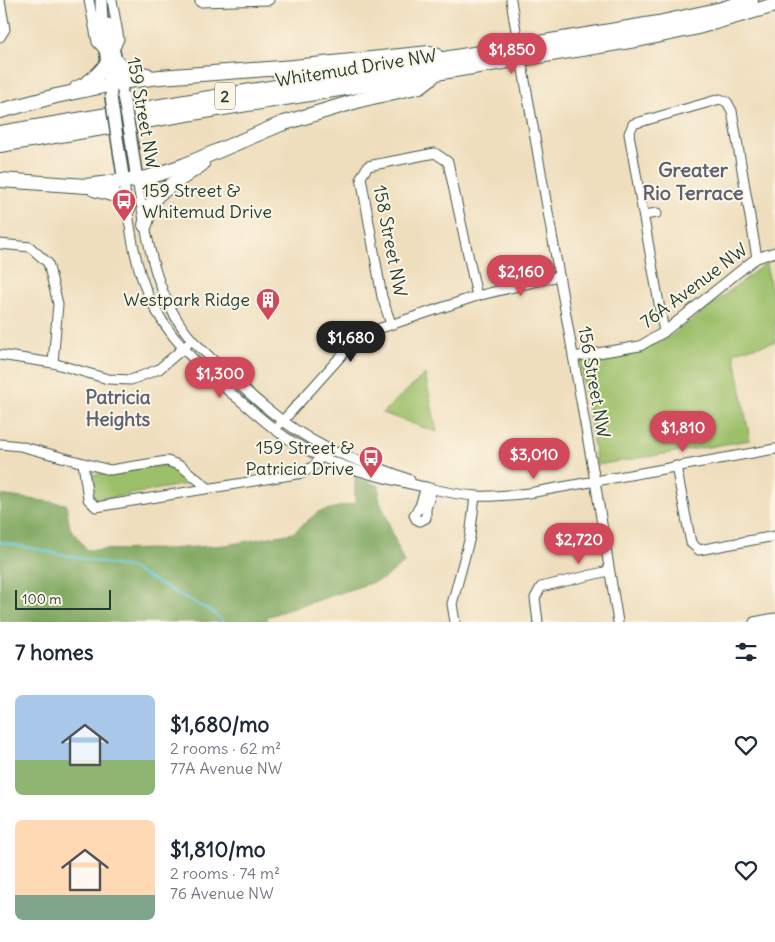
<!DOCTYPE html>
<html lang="en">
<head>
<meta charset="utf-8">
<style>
	body { margin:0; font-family:Delius,sans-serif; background:#f2f2f3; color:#1f2937; height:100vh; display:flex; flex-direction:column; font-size:19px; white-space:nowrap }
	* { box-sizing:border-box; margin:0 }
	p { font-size:16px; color:#747a83 }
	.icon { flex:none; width:28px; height:28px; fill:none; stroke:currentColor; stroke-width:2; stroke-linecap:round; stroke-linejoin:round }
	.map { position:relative; height:622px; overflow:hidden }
	.side { display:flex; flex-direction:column; background:#fff; flex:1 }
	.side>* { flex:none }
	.scale { position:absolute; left:15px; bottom:12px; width:96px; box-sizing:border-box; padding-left:5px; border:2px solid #1f3d34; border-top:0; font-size:14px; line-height:18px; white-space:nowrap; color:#1f3d34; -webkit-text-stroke:4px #fcf5e5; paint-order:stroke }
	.price { position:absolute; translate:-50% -42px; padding:0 11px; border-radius:18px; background:#d1495b; color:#fff; font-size:16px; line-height:32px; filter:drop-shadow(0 1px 2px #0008) }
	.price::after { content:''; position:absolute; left:50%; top:30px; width:15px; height:11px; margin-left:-8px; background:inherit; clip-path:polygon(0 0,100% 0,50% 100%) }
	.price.on { background:#222; color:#fff }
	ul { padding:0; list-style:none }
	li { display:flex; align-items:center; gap:15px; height:125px; padding:0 15px }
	li span { display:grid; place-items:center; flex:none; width:140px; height:100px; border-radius:8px; color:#555 }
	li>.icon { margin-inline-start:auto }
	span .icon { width:60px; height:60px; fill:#fffc; stroke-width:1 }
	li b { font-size:21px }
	h2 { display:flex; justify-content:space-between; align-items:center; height:60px; padding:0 15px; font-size:21px }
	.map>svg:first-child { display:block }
</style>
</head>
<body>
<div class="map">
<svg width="775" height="622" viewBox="0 0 775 622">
	<rect width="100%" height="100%" fill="#fcf5e5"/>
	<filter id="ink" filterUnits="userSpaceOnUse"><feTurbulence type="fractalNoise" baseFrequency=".02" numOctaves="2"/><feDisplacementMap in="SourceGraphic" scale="10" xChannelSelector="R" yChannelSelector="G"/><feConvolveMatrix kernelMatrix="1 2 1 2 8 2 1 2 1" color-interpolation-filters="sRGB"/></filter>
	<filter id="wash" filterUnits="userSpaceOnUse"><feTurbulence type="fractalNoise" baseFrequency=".0096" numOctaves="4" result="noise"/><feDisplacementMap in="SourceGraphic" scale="20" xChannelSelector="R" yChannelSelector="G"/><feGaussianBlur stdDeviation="1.12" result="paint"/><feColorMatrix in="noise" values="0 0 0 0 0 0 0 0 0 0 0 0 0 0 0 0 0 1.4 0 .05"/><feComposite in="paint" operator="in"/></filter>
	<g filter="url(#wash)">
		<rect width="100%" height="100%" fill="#efdebd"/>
		<!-- green -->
		<g fill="#9cbf69" stroke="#5e7e4e">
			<polygon points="766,263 775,307 775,342 734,352 750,440 597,465 580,361 637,351 670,337"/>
			<polygon points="425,374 437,432 382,413"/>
			<polygon points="163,465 173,467 188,477 186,484 94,501 89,497 88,480 91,475"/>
		</g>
		<!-- forest -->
		<polygon fill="#7da65d" stroke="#4e7248" points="355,477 379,486 379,498 404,563 383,579 266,617 269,622 0,622 0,495 66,504 70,528 87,550 166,549 226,545 293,533 318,512 355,503"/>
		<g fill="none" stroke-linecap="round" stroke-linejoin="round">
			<!-- stream -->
			<polyline stroke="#5ec7da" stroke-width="2" points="0,542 130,568 212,612 224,622"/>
		</g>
	</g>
	<g filter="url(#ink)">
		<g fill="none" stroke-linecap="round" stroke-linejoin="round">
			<defs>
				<g id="minor">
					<polyline points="89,0 97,42 105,51"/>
					<polyline points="112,0 119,39 114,50"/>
					<polyline points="200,0 200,2 269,0"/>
					<polyline points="511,0 514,19"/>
					<polyline points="0,1 5,29 0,37"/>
					<polyline points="527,92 595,481 618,622"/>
					<path d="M137 180C147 236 153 296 193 341 234 380 276 423 327 448 354 461 383 468 410 480"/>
					<path d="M124 182C129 220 133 261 149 297 167 336 199 367 232 394 254 411 274 432 298 445 336 467 378 477 420 486 438 490 457 495 476 496 494 497 511 495 529 493L775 449"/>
					<polyline points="644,215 657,213"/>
					<polyline points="0,244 30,247 48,263 58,304 53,363"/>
					<polyline points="391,324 382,297 361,177 368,166 435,153 448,162 477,296"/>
					<polyline points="664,332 629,134 633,124 720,99 727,102 732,111 757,258"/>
					<polyline points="0,355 53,363 108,379 131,380 159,369 187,345"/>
					<polyline points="573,357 640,346 664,332 751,262 757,258 775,252"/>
					<polyline points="280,424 350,346 372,331 477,296 559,276"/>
					<polyline points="0,444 20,446 110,470 167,461 181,466 208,488"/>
					<polyline points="83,463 88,499 96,507 303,473 315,465 322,454"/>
					<polyline points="676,466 691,543 699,550 775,536"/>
					<polyline points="426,487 420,506 414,515 416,519 420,521 426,518 426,509 432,489"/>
					<polyline points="455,622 452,604 470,537 475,496"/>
					<polyline points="538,622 535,598 541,587 608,571"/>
					<polyline points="754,622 775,618"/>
				</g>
				<g id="major">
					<polyline points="101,0 102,26 111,93"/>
					<polyline points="108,24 122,89"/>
					<polyline points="130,133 137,180"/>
					<polyline points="118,144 124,182"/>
				</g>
				<g id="highway">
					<path d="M116 61C125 71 134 73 147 75"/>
					<path d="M77 88C89 84 99 74 107 64"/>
					<polyline points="0,111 56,96 127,81 160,77 294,67 429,53 435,54"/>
					<polyline points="0,133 658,23 722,9 751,0"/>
					<polyline points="0,145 642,39 694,28 775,5"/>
					<polyline points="0,180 86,186 147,178 185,165 281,124 360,100 420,86 432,77"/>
					<polyline points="94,189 115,195 128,209"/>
					<polyline points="145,225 151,205 157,195 202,164"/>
				</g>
			</defs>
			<!-- minor casing -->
			<use href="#minor" stroke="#3e5549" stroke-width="11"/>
			<!-- major casing -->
			<use href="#major" stroke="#3e5549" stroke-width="14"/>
			<!-- highway casing -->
			<use href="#highway" stroke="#3e5549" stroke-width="16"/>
			<!-- minor -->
			<use href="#minor" stroke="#fff" stroke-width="9"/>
			<!-- major -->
			<use href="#major" stroke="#fff" stroke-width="11"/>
			<!-- highway -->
			<use href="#highway" stroke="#fff" stroke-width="14"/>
			<defs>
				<polyline id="minor-bridge" points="514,19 527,92"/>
				<g id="major-bridge">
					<polyline points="123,96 130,133"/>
					<polyline points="111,97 118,144"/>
				</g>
			</defs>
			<!-- minor-bridge casing -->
			<use href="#minor-bridge" stroke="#3e5549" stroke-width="11" stroke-linecap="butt"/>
			<!-- major-bridge casing -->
			<use href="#major-bridge" stroke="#3e5549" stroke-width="14" stroke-linecap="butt"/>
			<!-- minor-bridge -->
			<use href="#minor-bridge" stroke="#fff" stroke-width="9"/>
			<!-- major-bridge -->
			<use href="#major-bridge" stroke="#fff" stroke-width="11"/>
		</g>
	</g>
	<!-- icons -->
	<defs>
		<symbol id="bus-pin" viewBox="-11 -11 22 30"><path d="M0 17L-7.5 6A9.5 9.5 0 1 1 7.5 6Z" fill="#d1495b" stroke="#fcf5e5"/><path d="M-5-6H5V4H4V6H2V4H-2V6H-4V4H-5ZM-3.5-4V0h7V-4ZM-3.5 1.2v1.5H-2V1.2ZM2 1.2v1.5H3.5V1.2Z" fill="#fff"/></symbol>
		<symbol id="building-pin" viewBox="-11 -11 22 30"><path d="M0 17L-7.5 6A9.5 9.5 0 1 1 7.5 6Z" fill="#d1495b" stroke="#fcf5e5"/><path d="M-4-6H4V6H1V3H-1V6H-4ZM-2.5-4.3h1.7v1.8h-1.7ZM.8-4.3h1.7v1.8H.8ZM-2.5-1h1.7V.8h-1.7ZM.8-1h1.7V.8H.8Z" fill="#fff"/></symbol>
	</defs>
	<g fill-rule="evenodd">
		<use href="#bus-pin" x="110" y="187" width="28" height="38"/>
		<use href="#building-pin" x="254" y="286" width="28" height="38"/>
		<use href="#bus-pin" x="357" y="444" width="28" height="38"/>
	</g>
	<g text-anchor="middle" stroke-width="4" stroke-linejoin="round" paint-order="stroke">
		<!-- shield labels -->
		<rect fill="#fcf5e5" stroke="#617469" stroke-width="1" x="215" y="82.5" width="20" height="27" rx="4"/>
		<g font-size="16" font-weight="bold" fill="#1f3d34">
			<text x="225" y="102">2</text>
		</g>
		<!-- street labels -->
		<g font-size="18" fill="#1f3d34" stroke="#fcf5e5">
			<text transform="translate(356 68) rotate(-9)" y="6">Whitemud Drive NW</text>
			<text transform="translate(143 113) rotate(80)" y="6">159 Street NW</text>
			<text transform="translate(390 241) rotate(79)" y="6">158 Street NW</text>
			<text transform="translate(694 286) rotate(-37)" y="6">76A Avenue NW</text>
			<text transform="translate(594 382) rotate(80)" y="6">156 Street NW</text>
		</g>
		<!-- poi labels -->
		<g font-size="18" fill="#1f3d34" stroke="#fcf5e5" text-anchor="end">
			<text x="142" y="197" text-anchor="start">159 Street &amp;<tspan x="142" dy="21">Whitemud Drive</tspan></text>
			<text x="250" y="306">Westpark Ridge</text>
			<text x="354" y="454">159 Street &amp;<tspan x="354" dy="21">Patricia Drive</tspan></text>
		</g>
		<!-- neighbourhood labels -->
		<g font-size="19" font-weight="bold" fill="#5a6274" stroke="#fcf5e5">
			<text x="118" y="404">Patricia<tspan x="118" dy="22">Heights</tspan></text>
		</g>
		<!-- quarter labels -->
		<g font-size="20" font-weight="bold" fill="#5a6274" stroke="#fcf5e5">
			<text x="693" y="177">Greater<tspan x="693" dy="23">Rio Terrace</tspan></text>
		</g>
	</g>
</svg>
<div class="scale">100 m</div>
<b class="price" style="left:512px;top:75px">$1,850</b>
<b class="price" style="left:521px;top:297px">$2,160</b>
<b class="price on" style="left:351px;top:363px">$1,680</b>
<b class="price" style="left:220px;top:399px">$1,300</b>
<b class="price" style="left:683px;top:453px">$1,810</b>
<b class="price" style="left:534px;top:480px">$3,010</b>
<b class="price" style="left:579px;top:565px">$2,720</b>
</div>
<section class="side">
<h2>7 homes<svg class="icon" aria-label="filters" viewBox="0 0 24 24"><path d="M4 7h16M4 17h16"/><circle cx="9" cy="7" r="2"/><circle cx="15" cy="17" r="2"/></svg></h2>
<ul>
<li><span style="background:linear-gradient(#a9c7e8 65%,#8fb573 0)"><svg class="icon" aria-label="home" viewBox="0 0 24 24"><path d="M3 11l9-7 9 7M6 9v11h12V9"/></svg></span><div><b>$1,680/mo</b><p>2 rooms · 62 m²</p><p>77A Avenue NW</p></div><svg class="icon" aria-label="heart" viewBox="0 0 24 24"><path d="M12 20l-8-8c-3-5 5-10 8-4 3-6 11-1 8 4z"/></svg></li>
<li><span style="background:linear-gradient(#ffd9b3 75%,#7fa58c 0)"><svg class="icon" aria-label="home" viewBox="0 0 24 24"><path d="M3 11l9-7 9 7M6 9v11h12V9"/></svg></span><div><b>$1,810/mo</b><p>2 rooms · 74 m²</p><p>76 Avenue NW</p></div><svg class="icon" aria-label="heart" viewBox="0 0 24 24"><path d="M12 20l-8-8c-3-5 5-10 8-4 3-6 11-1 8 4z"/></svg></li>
</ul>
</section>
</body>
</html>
